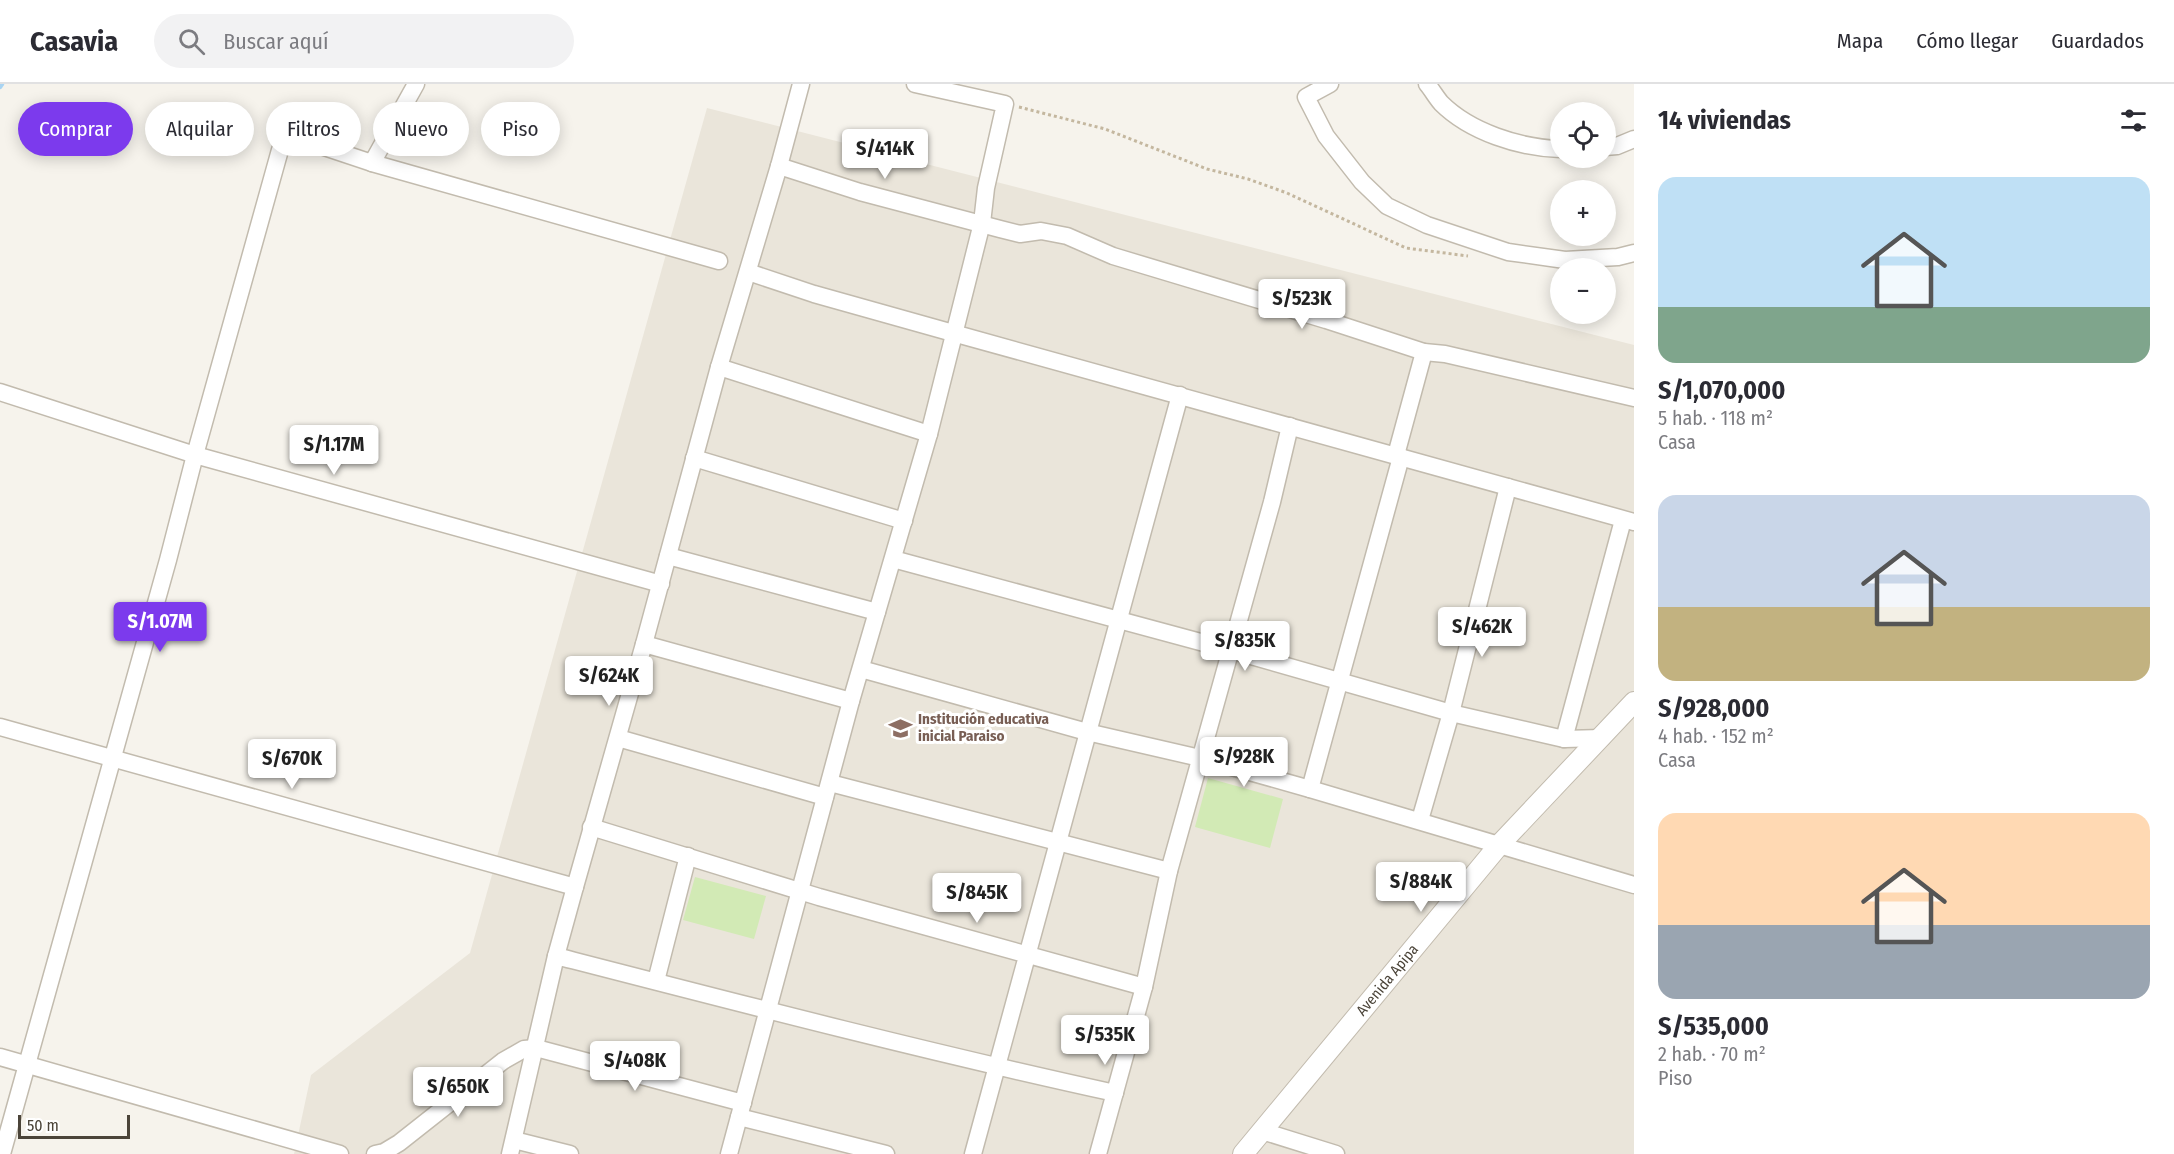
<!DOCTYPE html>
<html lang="es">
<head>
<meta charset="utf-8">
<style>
	body { margin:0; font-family:"Fira Sans Condensed",sans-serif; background:#f2f2f3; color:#2b2b33; height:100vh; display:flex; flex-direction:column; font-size:22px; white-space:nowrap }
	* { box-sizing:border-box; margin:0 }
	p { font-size:20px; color:#7c7c81 }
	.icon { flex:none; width:33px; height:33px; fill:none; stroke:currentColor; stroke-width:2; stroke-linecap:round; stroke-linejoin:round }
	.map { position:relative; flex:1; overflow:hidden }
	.details { display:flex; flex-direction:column; background:#fff; width:540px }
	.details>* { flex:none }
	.guide { position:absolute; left:18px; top:18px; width:570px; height:54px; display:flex; gap:12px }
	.controls { position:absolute; left:1550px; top:18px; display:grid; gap:12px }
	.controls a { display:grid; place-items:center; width:66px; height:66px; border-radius:50%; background:#fff; box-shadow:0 3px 15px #0003; font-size:30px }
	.scale { position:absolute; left:18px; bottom:15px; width:112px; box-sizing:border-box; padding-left:6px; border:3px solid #4b4439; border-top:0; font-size:16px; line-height:21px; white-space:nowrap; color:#4b4439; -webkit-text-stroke:4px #fff; paint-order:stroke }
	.price { position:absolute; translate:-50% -51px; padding:0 14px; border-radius:6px; background:#fff; color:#222; font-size:20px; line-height:39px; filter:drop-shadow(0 2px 3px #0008) }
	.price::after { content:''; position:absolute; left:50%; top:36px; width:18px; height:14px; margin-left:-9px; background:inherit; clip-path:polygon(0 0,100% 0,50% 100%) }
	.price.selected { background:#7c3aed; color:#fff }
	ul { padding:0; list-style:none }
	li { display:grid; align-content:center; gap:12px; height:318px; padding:0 24px }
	li span { display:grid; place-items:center; height:186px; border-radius:18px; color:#555 }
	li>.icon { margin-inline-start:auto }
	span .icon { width:108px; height:108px; fill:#fffc; stroke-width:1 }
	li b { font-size:26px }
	h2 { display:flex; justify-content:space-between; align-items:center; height:72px; padding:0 24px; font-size:26px }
	.chip { padding:0 21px; border-radius:27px; background:#fff; box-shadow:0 3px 15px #0003; font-size:21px; line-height:54px }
	.chip.selected { background:#7c3aed; color:#fff }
	header { display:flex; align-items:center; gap:36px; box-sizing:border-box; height:84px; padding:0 30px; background:#fff; border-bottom:2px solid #e1e1e2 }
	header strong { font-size:28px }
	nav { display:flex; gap:33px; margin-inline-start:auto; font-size:21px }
	.search { width:420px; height:54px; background:#f2f2f3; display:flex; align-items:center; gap:15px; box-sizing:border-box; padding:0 21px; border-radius:33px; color:#7c7c81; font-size:22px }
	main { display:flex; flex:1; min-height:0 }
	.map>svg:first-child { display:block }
</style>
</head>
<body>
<header>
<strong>Casavia</strong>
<div class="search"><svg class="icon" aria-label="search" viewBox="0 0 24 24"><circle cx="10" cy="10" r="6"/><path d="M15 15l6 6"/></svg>Buscar aquí</div>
<nav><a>Mapa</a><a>Cómo llegar</a><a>Guardados</a></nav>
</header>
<main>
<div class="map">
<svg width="1634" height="1070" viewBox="0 0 1634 1070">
	<rect width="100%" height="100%" fill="#f6f3ec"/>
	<!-- residential -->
	<polygon fill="#eae5da" points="707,24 1634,261 1634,1070 294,1070 311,991 470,869"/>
	<!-- green -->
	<g fill="#d2eab5">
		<polygon points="1208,694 1283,715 1270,764 1195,743"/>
		<polygon points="695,793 766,812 754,855 683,836"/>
	</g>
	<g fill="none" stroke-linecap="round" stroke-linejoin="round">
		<!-- stream -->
		<polyline stroke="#a9d4f2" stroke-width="4.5" points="0,3 2,0"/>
		<defs>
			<g id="minor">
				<polyline points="1330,0 1306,13 1326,52 1362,98 1387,122 1427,141 1508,168 1565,176 1618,173 1634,169"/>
				<path d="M1427 0C1432 6 1436 13 1441 19 1470 48 1520 64 1560 65"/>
				<polyline points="1605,63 1617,62 1634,55"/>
				<polyline points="372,79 416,0"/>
				<polyline points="779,82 860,108 1000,145 1020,150 1041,147 1067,152 1113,172 1326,236 1424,268 1445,270 1634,314"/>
				<polyline points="748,188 814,210 953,249 1634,438"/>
				<polyline points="719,283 929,350"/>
				<polyline points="0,308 195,371 661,500"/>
				<polyline points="1396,371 1424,268"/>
				<polyline points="694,374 904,437"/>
				<polyline points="668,472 877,528"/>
				<polyline points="893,475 1230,566 1451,629 1564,655 1602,654"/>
				<polyline points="644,560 851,617"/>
				<polyline points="861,585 1087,648 1200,674 1310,705 1634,801"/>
				<polyline points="0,643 575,803"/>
				<polyline points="618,654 825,713"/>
				<polyline points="1564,655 1623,436"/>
				<polyline points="830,699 1169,787"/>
				<polyline points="1310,705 1401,373"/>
				<polyline points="1420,736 1451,629 1508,403"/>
				<polyline points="591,743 819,813 1144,903"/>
				<path d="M556 872C742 920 927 968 1115 1009"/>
				<polyline points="656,897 688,772"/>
				<polyline points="0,973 340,1070"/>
				<polyline points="739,1033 886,1070"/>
				<polyline points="1262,1047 1336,1070"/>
				<polyline points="514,1056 570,1070"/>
				<polyline points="2,1070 168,476 195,371 280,66 286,56 297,54 372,79 719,177"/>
				<polyline points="375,1070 384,1068 399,1059 503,977 524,965 536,964 743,1019"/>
				<polyline points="510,1070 556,872 575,803 644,560 719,283 779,82 801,0"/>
				<polyline points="729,1070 851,617 929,350 982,139 986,104 1005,20 915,0"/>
				<polyline points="973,1070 1180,311"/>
				<polyline points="1098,1070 1144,903 1169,787 1272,418 1290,342"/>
			</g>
			<g id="tertiary">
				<path id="s1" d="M1243 1070 1500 760 1634 618"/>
			</g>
		</defs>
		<!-- minor casing -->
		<use href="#minor" stroke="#c2bbae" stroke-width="19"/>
		<!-- tertiary casing -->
		<use href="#tertiary" stroke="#c2bbae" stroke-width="22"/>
		<!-- path -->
		<polyline stroke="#c4b79f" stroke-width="3" stroke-dasharray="3 3" stroke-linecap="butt" points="1019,23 1105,45 1207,85 1248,95 1287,109 1406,164 1468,172"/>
		<!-- minor -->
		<use href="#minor" stroke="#fff" stroke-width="16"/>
		<!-- tertiary -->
		<use href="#tertiary" stroke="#fff" stroke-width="20"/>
	</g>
	<!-- icons -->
	<defs>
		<symbol id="school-bare" viewBox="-9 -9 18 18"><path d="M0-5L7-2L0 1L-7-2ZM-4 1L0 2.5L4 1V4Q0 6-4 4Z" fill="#8d6e63" stroke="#fff" stroke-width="2.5" paint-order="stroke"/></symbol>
	</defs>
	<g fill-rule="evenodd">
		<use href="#school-bare" x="884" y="628" width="33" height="33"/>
	</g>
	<g text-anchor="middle" stroke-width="6" stroke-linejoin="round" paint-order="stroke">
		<!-- education labels -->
		<g font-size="15" font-weight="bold" fill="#785e54" stroke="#fff" text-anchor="start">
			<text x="918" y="640">Institución educativa<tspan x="918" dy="17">inicial Paraiso</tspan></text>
		</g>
		<!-- street labels -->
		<g font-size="15" fill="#4b4439" stroke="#fff">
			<text dy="5" stroke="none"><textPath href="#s1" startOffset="226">Avenida Apipa</textPath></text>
		</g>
	</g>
</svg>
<div class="controls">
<a><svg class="icon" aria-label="locate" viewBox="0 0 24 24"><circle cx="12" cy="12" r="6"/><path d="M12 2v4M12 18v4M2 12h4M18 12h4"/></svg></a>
<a>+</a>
<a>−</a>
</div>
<div class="scale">50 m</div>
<b class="price" style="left:885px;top:96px">S/414K</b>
<b class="price" style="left:1302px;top:246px">S/523K</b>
<b class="price" style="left:334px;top:392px">S/1.17M</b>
<b class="price selected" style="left:160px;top:569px">S/1.07M</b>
<b class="price" style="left:1482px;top:574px">S/462K</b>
<b class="price" style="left:1245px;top:588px">S/835K</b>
<b class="price" style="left:609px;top:623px">S/624K</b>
<b class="price" style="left:1244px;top:704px">S/928K</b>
<b class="price" style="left:292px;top:706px">S/670K</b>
<b class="price" style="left:1421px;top:829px">S/884K</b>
<b class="price" style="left:977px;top:840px">S/845K</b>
<b class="price" style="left:1105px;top:982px">S/535K</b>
<b class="price" style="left:635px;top:1008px">S/408K</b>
<b class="price" style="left:458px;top:1034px">S/650K</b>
<div class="guide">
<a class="chip selected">Comprar</a>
<a class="chip">Alquilar</a>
<a class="chip">Filtros</a>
<a class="chip">Nuevo</a>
<a class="chip">Piso</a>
</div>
</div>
<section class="details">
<h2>14 viviendas<svg class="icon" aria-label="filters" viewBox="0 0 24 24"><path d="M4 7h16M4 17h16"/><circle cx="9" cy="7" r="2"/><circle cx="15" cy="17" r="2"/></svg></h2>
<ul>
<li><span style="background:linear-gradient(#bfe0f5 70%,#7fa58c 0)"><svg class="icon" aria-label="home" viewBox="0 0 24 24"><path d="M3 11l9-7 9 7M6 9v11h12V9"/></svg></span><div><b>S/1,070,000</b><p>5 hab. · 118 m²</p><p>Casa</p></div></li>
<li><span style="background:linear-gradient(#c9d6e8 60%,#c2b280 0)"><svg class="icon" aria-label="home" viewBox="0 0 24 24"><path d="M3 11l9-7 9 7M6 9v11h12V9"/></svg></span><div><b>S/928,000</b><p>4 hab. · 152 m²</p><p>Casa</p></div></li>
<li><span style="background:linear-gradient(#ffd9b3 60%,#9aa5b1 0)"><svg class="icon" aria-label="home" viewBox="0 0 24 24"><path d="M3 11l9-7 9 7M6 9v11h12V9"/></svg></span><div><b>S/535,000</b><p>2 hab. · 70 m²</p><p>Piso</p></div></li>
</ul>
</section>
</main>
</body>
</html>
